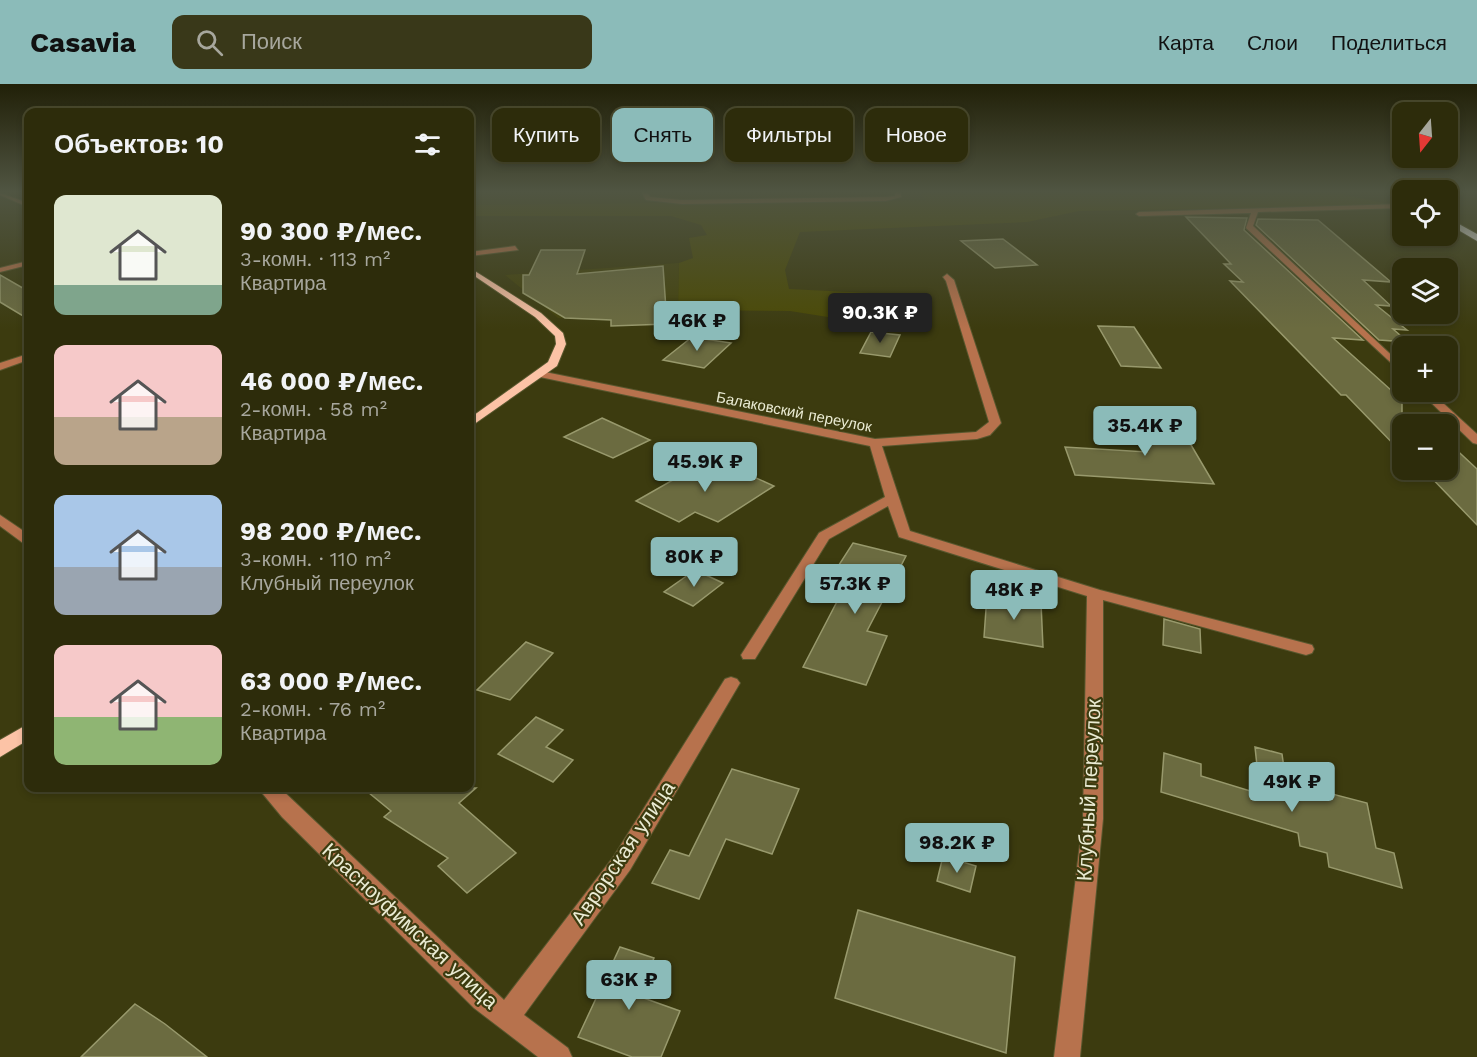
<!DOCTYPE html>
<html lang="ru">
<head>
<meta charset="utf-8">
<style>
	body { margin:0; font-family:"Work Sans",sans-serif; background:#393819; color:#f1f3f6; height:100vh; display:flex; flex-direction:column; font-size:22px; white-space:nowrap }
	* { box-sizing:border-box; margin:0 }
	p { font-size:20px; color:#a7a79d }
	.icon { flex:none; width:33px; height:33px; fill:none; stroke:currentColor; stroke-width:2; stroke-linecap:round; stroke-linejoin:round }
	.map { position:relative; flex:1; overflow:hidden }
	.sheet { position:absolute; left:24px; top:24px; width:450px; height:684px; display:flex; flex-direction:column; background:#2d2c0b; border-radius:12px; box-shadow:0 3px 9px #0003,0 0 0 2px #48482c }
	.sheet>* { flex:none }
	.banner { position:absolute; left:492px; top:24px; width:570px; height:54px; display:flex; gap:12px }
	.needle { width:39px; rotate:197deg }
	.buttons { position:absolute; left:1392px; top:18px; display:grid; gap:12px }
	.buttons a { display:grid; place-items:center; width:66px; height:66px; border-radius:12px; background:#2d2c0b; box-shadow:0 3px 9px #0003,0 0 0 2px #48482c; font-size:30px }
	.price { position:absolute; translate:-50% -51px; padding:0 14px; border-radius:6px; background:#8bbbb9; color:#111; font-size:20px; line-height:39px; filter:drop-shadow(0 2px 3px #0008) }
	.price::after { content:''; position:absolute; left:50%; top:36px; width:18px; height:14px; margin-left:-9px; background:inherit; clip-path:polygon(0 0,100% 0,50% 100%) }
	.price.on { background:#222; color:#fff }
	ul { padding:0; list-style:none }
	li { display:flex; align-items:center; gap:18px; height:150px; padding:0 30px }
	li span { display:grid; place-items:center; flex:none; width:168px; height:120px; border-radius:12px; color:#555 }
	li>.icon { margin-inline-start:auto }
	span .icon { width:72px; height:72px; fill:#fffc; stroke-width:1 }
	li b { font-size:26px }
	h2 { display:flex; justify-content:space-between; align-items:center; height:72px; padding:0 30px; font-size:26px }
	.chip { padding:0 21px; border-radius:12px; background:#2d2c0b; box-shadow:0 3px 9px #0003,0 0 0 2px #48482c; font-size:21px; line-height:54px }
	.chip.on { background:#8bbbb9; color:#111 }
	header { display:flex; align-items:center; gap:36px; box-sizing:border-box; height:84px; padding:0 30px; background:#8bbbb9; color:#111 }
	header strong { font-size:28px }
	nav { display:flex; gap:33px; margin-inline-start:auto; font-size:21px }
	.search { width:420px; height:54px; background:#393819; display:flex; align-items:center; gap:15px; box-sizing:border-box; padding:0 21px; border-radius:12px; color:#a7a79d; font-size:22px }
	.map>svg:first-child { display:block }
</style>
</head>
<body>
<header>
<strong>Casavia</strong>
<div class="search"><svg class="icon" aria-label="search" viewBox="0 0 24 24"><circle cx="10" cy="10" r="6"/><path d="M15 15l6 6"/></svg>Поиск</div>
<nav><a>Карта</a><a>Слои</a><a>Поделиться</a></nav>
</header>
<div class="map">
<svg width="1477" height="973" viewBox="0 0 1477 973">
	<rect width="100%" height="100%" fill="#3c3b0f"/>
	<!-- built -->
	<g fill="#44430d">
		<polygon points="470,109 920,109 928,116 470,121"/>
		<polygon points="679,179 678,239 611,242 612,234 558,234 505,191"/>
	</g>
	<!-- green -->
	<polygon fill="#4b4a05" points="920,109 1348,109 1345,111 1384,119 1374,122 1079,127 1027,138 800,148 785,186 789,205 870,209 859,238 790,227 678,226 679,179 693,174 689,154 707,151 701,141 671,132 470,132 470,121 927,116"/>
	<!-- building -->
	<g fill="#6b6b40" stroke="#98996c" stroke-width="1.5">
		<polygon points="1186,133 1247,134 1244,146 1363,256 1333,254 1402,316 1402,369 1346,311 1341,311 1230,197 1243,198 1224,180 1231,180"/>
		<polygon points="1258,135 1318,136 1391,198 1363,196 1391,222 1376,221 1407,246 1393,245 1408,258 1379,256 1256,141"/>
		<polygon points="1003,155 1037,181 995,184 961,157"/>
		<polygon points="541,166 585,166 577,190 663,182 667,240 611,242 611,236 565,234 523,209 523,191 529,191"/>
		<polygon points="0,191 28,207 28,235 0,218"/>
		<polygon points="1098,242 1134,243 1161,284 1121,282"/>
		<polygon points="871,248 900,251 890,273 860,269"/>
		<polygon points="692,253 731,259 704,284 663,276"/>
		<polygon points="602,334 650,356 613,374 564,353"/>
		<polygon points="1130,335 1177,337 1214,400 1075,391 1065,363 1147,368"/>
		<polygon points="1448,358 1477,385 1477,441 1424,386 1448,386"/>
		<polygon points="706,377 741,392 745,389 774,402 718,438 695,428 679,438 636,417"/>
		<polygon points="853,459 906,472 867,547 887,552 866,601 803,583 843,506 826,501"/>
		<polygon points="695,486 723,499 693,522 664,508"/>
		<polygon points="987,511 1041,519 1043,563 984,553"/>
		<polygon points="1164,535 1200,545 1201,569 1163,561"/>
		<polygon points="526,558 553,569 510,616 477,606"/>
		<polygon points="536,633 563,646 546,663 573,676 553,698 498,670"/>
		<polygon points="1255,663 1282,670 1286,698 1367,719 1376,764 1394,769 1402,804 1329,783 1327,769 1300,762 1298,749 1161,708 1164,669 1201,680 1201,692 1260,710"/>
		<polygon points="732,685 799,705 772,770 726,755 699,815 652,799 670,766 689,772"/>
		<polygon points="363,704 476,704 459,719 516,769 467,809 438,782 448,774 384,733 391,727"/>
		<polygon points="943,772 976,782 970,808 937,797"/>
		<polygon points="858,826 1015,873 1006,969 835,914"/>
		<polygon points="620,863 654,874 638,912 680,927 661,973 632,973 578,953"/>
		<polygon points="135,920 165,940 207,973 81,973"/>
	</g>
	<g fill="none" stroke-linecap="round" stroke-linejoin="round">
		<defs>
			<g id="minor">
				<polygon points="0,109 28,119 28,123 0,111"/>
				<polygon points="642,109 648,109 650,113 682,116 886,113 895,112 895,109 901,109 901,113 886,117 682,120 646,116"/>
				<polygon points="1402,120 1402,124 1258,128 1253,142 1402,281 1402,289 1246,144 1251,129 1139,132 1136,130 1139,128"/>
				<polygon points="515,162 518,166 470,172 470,168"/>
				<polygon points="28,177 28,181 0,188 0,184"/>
				<polygon points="947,190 954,196 1001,339 990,351 977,355 882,362 910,447 1100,506 1312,561 1314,565 1312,569 1306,571 1103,516 1103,735 1080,973 1054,973 1083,735 1087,512 899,453 888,422 829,455 755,575 743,575 741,571 819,449 885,413 870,362 540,293 535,290 540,287 875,355 976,348 989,338 946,197 943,193"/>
				<polygon points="28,270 28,276 0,286 0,279"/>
				<polygon points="1420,308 1431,308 1477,350 1477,360 1473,359"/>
				<polygon points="0,431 28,450 28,460 23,459 0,442"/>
				<polygon points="731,593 737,595 740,599 630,786 524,931 568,964 572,973 538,973 474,924 282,733 258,704 280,704 504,916 614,772 725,595"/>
			</g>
			<g id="major">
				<polygon points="470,184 541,229 563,249 566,260 557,282 470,343 470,334 548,278 556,260 555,252 535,233 470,189"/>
				<polygon points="28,640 28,656 0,673 0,656"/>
			</g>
			<g id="highway">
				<polygon points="1396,109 1402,109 1402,113"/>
				<polygon points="1448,134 1477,150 1477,157 1448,140"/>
			</g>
		</defs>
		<!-- minor casing -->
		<use href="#minor" stroke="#58572e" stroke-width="2"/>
		<!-- major casing -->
		<use href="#major" stroke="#58572e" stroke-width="2"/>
		<!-- highway casing -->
		<use href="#highway" stroke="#58572e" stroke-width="2"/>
		<!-- minor -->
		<use href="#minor" fill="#b7724d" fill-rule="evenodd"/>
		<!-- major -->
		<use href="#major" fill="#fcc3a6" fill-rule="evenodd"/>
		<!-- highway -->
		<use href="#highway" fill="#efefef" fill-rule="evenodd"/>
	</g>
	<!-- sky -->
	<linearGradient id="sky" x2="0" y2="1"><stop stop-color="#212008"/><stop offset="0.44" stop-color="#505542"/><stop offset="1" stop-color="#505542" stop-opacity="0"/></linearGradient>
	<rect width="1477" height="245" fill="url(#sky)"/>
	<g text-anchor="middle" stroke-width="4.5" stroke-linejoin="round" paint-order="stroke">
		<!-- far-street labels -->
		<g font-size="15" fill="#eaebd3" stroke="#3c3b0f">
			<text transform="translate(794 328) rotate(11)" y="5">Балаковский переулок</text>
		</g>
		<!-- near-street labels -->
		<g font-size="21" fill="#eaebd3" stroke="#3c3b0f">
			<text transform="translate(1089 706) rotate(-87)" y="7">Клубный переулок</text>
			<text transform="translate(623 769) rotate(-56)" y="7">Аврорская улица</text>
			<text transform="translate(410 842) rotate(43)" y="7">Красноуфимская улица</text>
		</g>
	</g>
</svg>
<div class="buttons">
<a><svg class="needle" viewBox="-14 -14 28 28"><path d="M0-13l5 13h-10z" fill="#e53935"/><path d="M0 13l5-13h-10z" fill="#a7a79d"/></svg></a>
<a><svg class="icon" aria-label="locate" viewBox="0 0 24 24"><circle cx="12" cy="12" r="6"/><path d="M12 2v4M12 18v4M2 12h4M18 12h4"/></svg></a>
<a><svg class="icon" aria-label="layers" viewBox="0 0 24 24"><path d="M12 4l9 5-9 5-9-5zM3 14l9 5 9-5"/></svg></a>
<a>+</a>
<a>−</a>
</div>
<b class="price on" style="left:880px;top:260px">90.3K ₽</b>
<b class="price" style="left:697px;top:268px">46K ₽</b>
<b class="price" style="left:1145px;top:373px">35.4K ₽</b>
<b class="price" style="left:705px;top:409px">45.9K ₽</b>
<b class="price" style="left:694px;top:504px">80K ₽</b>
<b class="price" style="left:855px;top:531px">57.3K ₽</b>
<b class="price" style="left:1014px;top:537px">48K ₽</b>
<b class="price" style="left:1292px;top:729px">49K ₽</b>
<b class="price" style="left:957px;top:790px">98.2K ₽</b>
<b class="price" style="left:629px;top:927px">63K ₽</b>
<div class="banner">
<a class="chip">Купить</a>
<a class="chip on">Снять</a>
<a class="chip">Фильтры</a>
<a class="chip">Новое</a>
</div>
<section class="sheet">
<h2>Объектов: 10<svg class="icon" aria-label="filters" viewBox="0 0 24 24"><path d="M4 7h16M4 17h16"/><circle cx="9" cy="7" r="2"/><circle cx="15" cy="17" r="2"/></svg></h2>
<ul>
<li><span style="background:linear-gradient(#dfe7d0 75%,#7fa58c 0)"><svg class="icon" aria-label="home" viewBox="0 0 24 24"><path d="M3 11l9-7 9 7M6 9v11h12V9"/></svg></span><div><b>90 300 ₽/мес.</b><p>3-комн. · 113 m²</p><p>Квартира</p></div></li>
<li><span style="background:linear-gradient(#f6c9c9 60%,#b9a48a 0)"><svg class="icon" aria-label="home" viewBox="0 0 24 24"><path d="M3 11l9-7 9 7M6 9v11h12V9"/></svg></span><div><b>46 000 ₽/мес.</b><p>2-комн. · 58 m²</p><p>Квартира</p></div></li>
<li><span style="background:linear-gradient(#a9c7e8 60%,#9aa5b1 0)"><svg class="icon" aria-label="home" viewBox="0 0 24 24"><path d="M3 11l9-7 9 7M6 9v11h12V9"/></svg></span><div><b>98 200 ₽/мес.</b><p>3-комн. · 110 m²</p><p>Клубный переулок</p></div></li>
<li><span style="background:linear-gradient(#f6c9c9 60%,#8fb573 0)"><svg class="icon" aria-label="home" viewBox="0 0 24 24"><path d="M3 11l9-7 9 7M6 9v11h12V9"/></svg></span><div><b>63 000 ₽/мес.</b><p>2-комн. · 76 m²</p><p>Квартира</p></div></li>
</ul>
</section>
</div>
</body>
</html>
